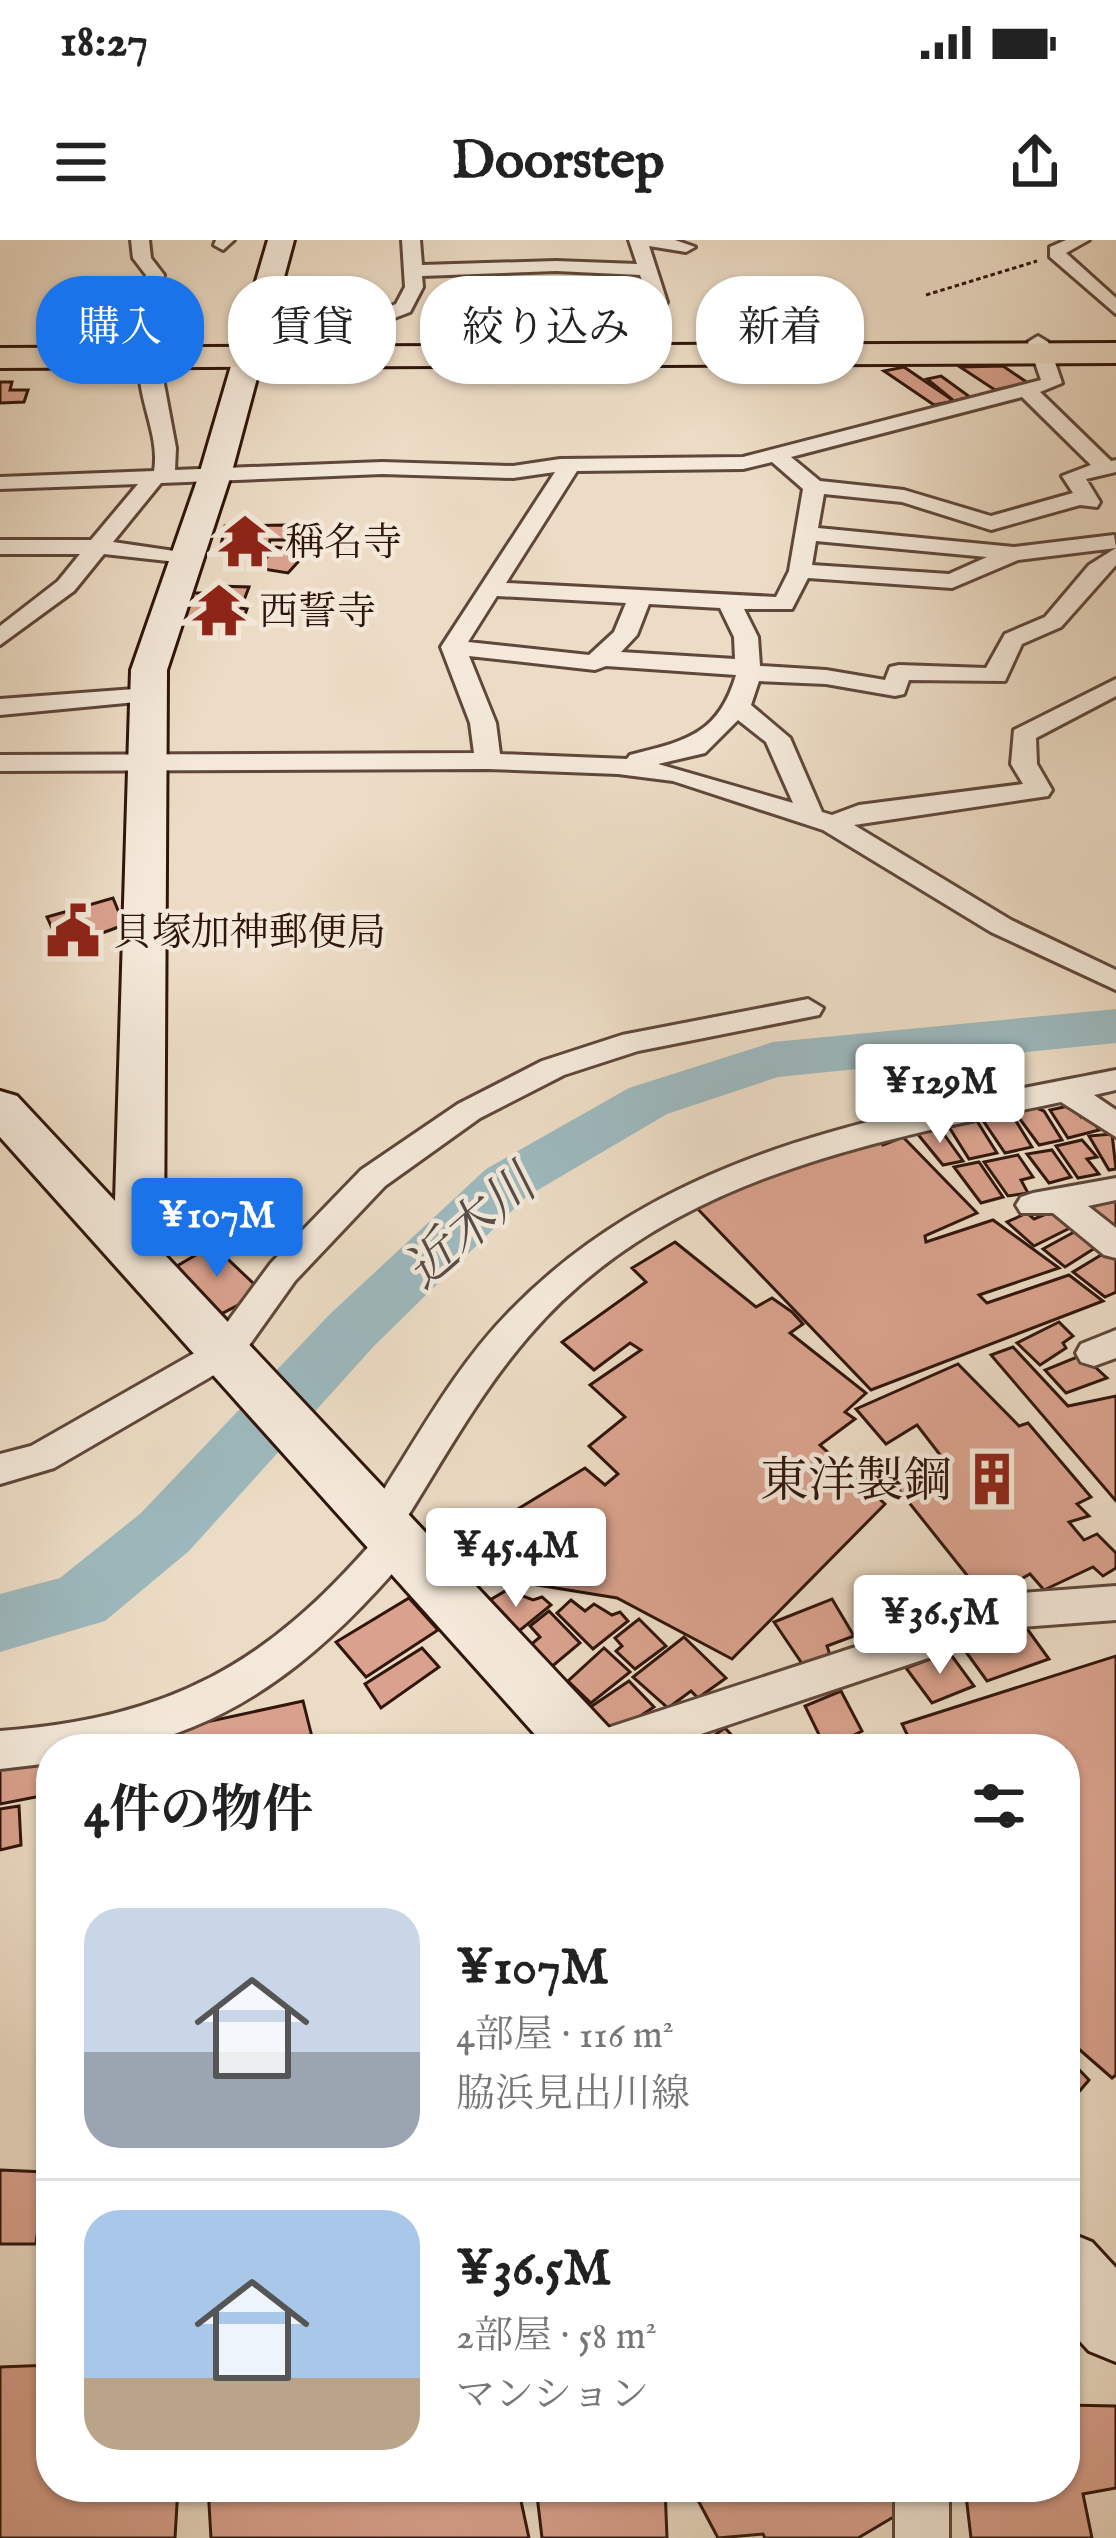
<!DOCTYPE html>
<html lang="ja">
<head>
<meta charset="utf-8">
<style>
	body { margin:0; font-family:"IM FELL English","Noto Serif JP",serif; background:#f6f6f6; color:#222; height:100vh; display:flex; flex-direction:column; font-size:45px; white-space:nowrap }
	* { box-sizing:border-box; margin:0 }
	p { font-size:39px; color:#767676 }
	.icon { flex:none; width:66px; height:66px; fill:none; stroke:currentColor; stroke-width:2; stroke-linecap:round; stroke-linejoin:round }
	.map { position:relative; flex:1; overflow:hidden }
	.drawer { position:absolute; left:36px; top:1494px; width:1044px; height:768px; display:flex; flex-direction:column; background:#fff; border-radius:48px; box-shadow:0 3px 9px #0004 }
	.drawer>* { flex:none }
	.top-card { position:absolute; left:36px; top:36px; width:1044px; height:108px; display:flex; gap:24px }
	.price { position:absolute; translate:-50% -102px; padding:0 27px; border-radius:12px; background:#fff; color:#222; font-size:39px; line-height:78px; filter:drop-shadow(0 3px 6px #0008) }
	.price::after { content:''; position:absolute; left:50%; top:72px; width:36px; height:27px; margin-left:-18px; background:inherit; clip-path:polygon(0 0,100% 0,50% 100%) }
	.price.selected { background:#1a73e8; color:#fff }
	ul { padding:0; list-style:none }
	li { display:flex; align-items:center; gap:36px; height:300px; padding:0 48px }
	li+li { border-top:3px solid #e0e0e0 }
	li span { display:grid; place-items:center; flex:none; width:336px; height:240px; border-radius:36px; color:#555 }
	li>.icon { margin-inline-start:auto }
	span .icon { width:144px; height:144px; fill:#fffc; stroke-width:1 }
	li b { font-size:51px }
	h2 { display:flex; justify-content:space-between; align-items:center; height:144px; padding:0 48px; font-size:51px }
	.pill { padding:0 42px; border-radius:48px; background:#fff; box-shadow:0 3px 9px #0004; font-size:42px; line-height:108px }
	.pill.selected { background:#1a73e8; color:#fff }
	.status { display:flex; justify-content:space-between; align-items:center; height:84px; padding:0 60px; background:#fff; direction:ltr }
	.status svg { height:33px; fill:currentColor }
	header { display:flex; justify-content:space-between; align-items:center; height:156px; padding:0 48px; background:#fff; font-size:54px; font-weight:700 }
	.map>svg:first-child { display:block }
</style>
</head>
<body>
<div class="status"><b>18:27</b><svg viewBox="0 0 49 12"><path d="M0 12V9h3v3zM5 12V6h3v6zM10 12V3h3v9zM15 12V0h3v12zM26 1h20v11H26zM47 4h2v5h-2z"/></svg></div>
<header><svg class="icon" aria-label="menu" viewBox="0 0 24 24"><path d="M4 6h16M4 12h16M4 18h16"/></svg>Doorstep<svg class="icon" aria-label="share" viewBox="0 0 24 24"><path d="M12 15V3M7 8l5-5 5 5M5 13v7h14v-7"/></svg></header>
<div class="map">
<svg width="1116" height="2298" viewBox="0 0 1116 2298">
	<rect width="100%" height="100%" fill="#ecdcc5"/>
	<filter id="stains"><feTurbulence type="fractalNoise" baseFrequency=".00167" numOctaves="4"/><feColorMatrix values="0 0 0 0 .2 0 0 0 0 .09 0 0 0 0 .02 0 0 0 .5 -.17"/></filter>
	<radialGradient id="worn" r=".72"><stop offset=".6" stop-color="#630" stop-opacity="0"/><stop offset="1" stop-color="#630" stop-opacity=".3"/></radialGradient>
	<g fill="none" stroke-linecap="round" stroke-linejoin="round">
		<!-- river -->
		<polygon fill="#9db9be" fill-rule="evenodd" points="1116,769 1116,803 778,837 667,874 526,957 374,1106 189,1311 105,1381 0,1412 0,1354 60,1338 141,1273 330,1074 486,929 629,848 773,802"/>
	</g>
	<!-- building -->
	<g fill="#daa28e" stroke="#30150b" stroke-width="3">
		<polygon points="1003,126 1028,143 995,150 960,127"/>
		<polygon points="904,127 954,161 934,165 884,131"/>
		<polygon points="941,136 970,157 954,161 927,139"/>
		<polygon points="0,142 12,142 10,150 28,150 24,162 0,163"/>
		<polygon points="287,285 285,300 270,300 268,310 234,314 235,310 220,310 225,286"/>
		<polygon points="276,307 307,312 288,333 257,328"/>
		<polygon points="217,346 249,347 241,368 247,369 243,380 235,385 179,382 191,353 214,353"/>
		<polygon points="113,658 124,685 61,708 47,677"/>
		<polygon points="1073,865 1081,877 1089,875 1099,890 1068,898 1050,870"/>
		<polygon points="1034,867 1044,871 1062,900 1039,905 1014,871"/>
		<polygon points="1011,873 1032,907 1005,913 982,879"/>
		<polygon points="977,881 997,913 969,919 949,887"/>
		<polygon points="938,886 963,921 943,925 916,892"/>
		<polygon points="1112,894 1116,929 1109,930 1089,896"/>
		<polygon points="876,897 883,905 903,897 977,973 925,996 926,1002 993,980 1059,1028 979,1055 987,1063 1069,1035 1103,1061 871,1150 692,963"/>
		<polygon points="1082,900 1097,917 1087,919 1099,934 1078,938 1056,906"/>
		<polygon points="1052,910 1071,937 1049,943 1027,914"/>
		<polygon points="1018,915 1033,937 1021,940 1028,953 1008,956 984,922"/>
		<polygon points="979,922 1003,957 981,963 954,927"/>
		<polygon points="1116,956 1116,987 1115,988 1090,967"/>
		<polygon points="1051,972 1070,988 1034,1006 1007,982 1027,973 1034,979"/>
		<polygon points="1076,991 1095,1008 1065,1027 1043,1009"/>
		<polygon points="675,1002 756,1067 772,1058 792,1072 803,1084 790,1093 866,1153 845,1172 855,1179 820,1205 885,1264 732,1419 617,1358 464,1333 525,1297 503,1278 585,1228 605,1245 618,1234 589,1206 625,1177 590,1145 641,1110 630,1103 594,1130 562,1102 646,1042 632,1028"/>
		<polygon points="213,1005 254,1044 242,1063 219,1075 177,1026"/>
		<polygon points="1106,1012 1116,1019 1116,1052 1105,1057 1073,1032"/>
		<polygon points="1059,1082 1073,1096 1063,1103 1066,1108 1040,1125 1017,1103"/>
		<polygon points="1013,1107 1068,1166 1116,1156 1116,1261 991,1115"/>
		<polygon points="1082,1115 1107,1138 1066,1153 1045,1130"/>
		<polygon points="958,1124 1019,1186 1028,1183 1091,1257 1077,1264 1089,1276 1069,1282 1084,1300 1097,1294 1116,1313 1116,1328 1103,1336 1093,1327 1044,1350 1030,1334 986,1359 899,1250 915,1229 941,1216 917,1185 886,1204 856,1169"/>
		<polygon points="507,1350 533,1360 542,1357 551,1365 513,1396 485,1363"/>
		<polygon points="409,1358 438,1390 366,1437 336,1402"/>
		<polygon points="832,1359 854,1396 827,1406 830,1415 803,1425 774,1382"/>
		<polygon points="571,1360 585,1371 594,1364 612,1375 620,1372 628,1381 593,1409 557,1373"/>
		<polygon points="549,1371 580,1403 549,1429 528,1407 540,1397 530,1386"/>
		<polygon points="639,1379 666,1406 635,1429 616,1411 622,1406 615,1398"/>
		<polygon points="1025,1386 1049,1419 987,1441 961,1405"/>
		<polygon points="684,1397 726,1438 698,1458 691,1451 668,1468 633,1437"/>
		<polygon points="422,1408 439,1427 381,1468 365,1444"/>
		<polygon points="604,1408 630,1432 591,1463 568,1441"/>
		<polygon points="949,1412 974,1446 932,1463 906,1428"/>
		<polygon points="1116,1416 1116,1835 1112,1838 1065,1797 1065,1509 914,1509 902,1484"/>
		<polygon points="629,1441 654,1467 617,1491 601,1487 586,1470"/>
		<polygon points="841,1451 862,1491 826,1509 805,1466"/>
		<polygon points="303,1461 315,1509 114,1509 114,1502"/>
		<polygon points="725,1488 745,1509 694,1509"/>
		<polygon points="51,1519 51,1554 0,1564 0,1527"/>
		<polygon points="19,1566 21,1605 0,1610 0,1569"/>
		<polygon points="51,1569 51,1667 40,1574"/>
		<polygon points="1065,1815 1089,1840 1065,1868"/>
		<polygon points="0,1930 45,1932 36,2004 0,2004"/>
		<polygon points="51,2125 51,2247 178,2247 175,2298 0,2298 0,2127"/>
		<polygon points="1065,2165 1116,2166 1116,2248 1083,2254 1092,2298 971,2298 965,2247 1065,2247"/>
		<polygon points="208,2247 518,2247 529,2298 211,2298"/>
		<polygon points="536,2247 665,2247 667,2298 542,2298"/>
		<polygon points="691,2247 895,2247 907,2269 858,2298 765,2298 763,2294 718,2298"/>
	</g>
	<g fill="none" stroke-linecap="round" stroke-linejoin="round">
		<defs>
			<g id="street">
				<polygon points="131,0 149,0 151,18 164,35 151,103 141,109 131,103 131,94 146,35 133,18"/>
				<polygon points="216,0 234,0 223,10 214,5"/>
				<polygon points="402,0 420,0 422,25 556,21 637,24 629,0 675,0 695,7 686,12 649,6 667,62 665,66 651,66 640,35 556,31 422,36 423,47 410,72 319,107 305,107 305,99 396,64 405,47"/>
				<polygon points="1066,0 1089,0 1066,13 1116,58 1116,74 1050,17 1050,7"/>
				<path d="M1038 96 1048 102 1062 143 1040 152 1111 221 1116 220V232L1086 239 1100 262 1097 267 1080 265 991 290 902 262 824 254 818 288 1014 307 1114 295 1116 308 1018 320 952 348 808 338 792 369H744L758 397 760 426 826 430 885 440 890 427 899 425 986 428 1005 394 1045 377 1089 325 1116 308V325L1061 387 1022 404 1005 441 909 440 904 454 895 456 826 444 759 441 751 465 790 498 822 572 832 575 859 565 1023 544 1011 524 1014 490 1116 439V456L1036 498 1037 524 1052 550 1048 556 854 585 1011 680 1116 730V750L991 692 823 590 673 541 618 534 488 529 0 531V515L474 513 470 483 441 407 555 232 513 238 382 234 161 243 113 302 195 314V324L104 314 74 351 0 405V386L58 341 80 314H0V300H91L138 244 0 249V237L154 231C161 191 131 150 142 113L159 117 176 208 175 230 382 222 513 226 560 219 743 217 1041 140 1028 102ZM1022 157 1091 225 1062 236 1073 253 991 276 904 250 820 241 791 217ZM772 222 803 249 789 331 776 357 506 343 577 231 743 229ZM816 301 987 317 949 334 812 325ZM497 356 626 363 614 392 589 415 468 402ZM649 364 720 368 734 397 735 419 621 412 637 395ZM469 416 595 430 606 426 736 435C718 496 684 501 630 515L627 519 500 514 496 483ZM738 480 766 502 793 563 658 524 705 513Z"/>
				<polygon points="148,448 160,455 157,460 0,475 0,459"/>
				<polygon points="808,759 823,768 819,775 638,811 564,835 480,878 385,946 295,1041 238,1121 54,1228 0,1244 0,1214 31,1206 212,1103 271,1023 361,930 458,864 542,821 622,795"/>
				<path d="M1116 830V850L1094 855 1116 870V897L1061 862C868 902 663 939 528 1097 478 1155 442 1222 401 1287L411 1290 416 1301 411 1312C332 1405 248 1481 125 1508 102 1513 75 1509 51 1509V1523L0 1529V1491C169 1478 266 1426 376 1298L368 1296 363 1285 368 1274C413 1206 452 1130 509 1072 673 903 896 874 1116 830Z"/>
				<polygon points="1116,938 1116,960 1088,966 1116,988 1116,1018 1104,1015 1053,973 1021,973 1016,965 1021,957 1033,953"/>
				<polygon points="1116,1090 1116,1118 1094,1126 1081,1122 1076,1113 1081,1104"/>
				<polygon points="1116,1346 1116,1380 1021,1387 656,1509 580,1509 586,1496 601,1490 1021,1353"/>
				<rect x="895" y="2247" width="54" height="51"/>
			</g>
			<g id="secondary">
				<polygon points="268,0 294,0 231,235 167,430 164,1014 610,1489 619,1509 548,1509 0,897 0,851 17,856 115,961 131,430 199,235"/>
				<polygon points="1065,1991 1092,2002 1116,2028 1116,2122 1089,2111 1065,2085"/>
			</g>
			<polygon id="primary" points="1116,103 1116,123 0,128 0,108"/>
		</defs>
		<!-- street casing -->
		<use href="#street" stroke="#5f473a" stroke-width="6"/>
		<!-- secondary casing -->
		<use href="#secondary" stroke="#30150b" stroke-width="6"/>
		<!-- primary casing -->
		<use href="#primary" stroke="#30150b" stroke-width="6"/>
		<!-- path -->
		<polyline stroke="#30150b" stroke-width="3" stroke-dasharray="4.5 3" stroke-linecap="butt" points="926,55 1037,21"/>
		<!-- street -->
		<use href="#street" fill="#f3e8d9" fill-rule="evenodd"/>
		<!-- secondary -->
		<use href="#secondary" fill="#f3e8d9" fill-rule="evenodd"/>
		<!-- primary -->
		<use href="#primary" fill="#ecdcc5" fill-rule="evenodd"/>
	</g>
	<!-- icons -->
	<defs>
		<symbol id="temple-bare" viewBox="-9 -9 18 18"><path d="M0-6L5-2H3V0L6.5 2.5H4V6H1.5V3h-3V6H-4V2.5H-6.5L-3 0V-2H-5Z" fill="#8f2418" stroke="#f3e8d9" stroke-width="2.5" paint-order="stroke"/></symbol>
		<symbol id="civic-bare" viewBox="-9 -9 18 18"><path d="M-.6-6.5H3V-4.5H.6V-3L4-1V1h2V6H-6V1h2V-1L-.6-3ZM-1.2 2.5V6h2.4V2.5Z" fill="#8f2418" stroke="#f3e8d9" stroke-width="2.5" paint-order="stroke"/></symbol>
		<symbol id="building-bare" viewBox="-9 -9 18 18"><path d="M-4-6H4V6H1V3H-1V6H-4ZM-2.5-4.3h1.7v1.8h-1.7ZM.8-4.3h1.7v1.8H.8ZM-2.5-1h1.7V.8h-1.7ZM.8-1h1.7V.8H.8Z" fill="#8f2418" stroke="#f3e8d9" stroke-width="2.5" paint-order="stroke"/></symbol>
	</defs>
	<g fill-rule="evenodd">
		<use href="#temple-bare" x="207" y="263" width="76" height="76"/>
		<use href="#temple-bare" x="181" y="332" width="76" height="76"/>
		<use href="#civic-bare" x="35" y="653" width="76" height="76"/>
		<use href="#building-bare" x="954" y="1201" width="76" height="76"/>
	</g>
	<g text-anchor="middle" stroke-width="9" stroke-linejoin="round" paint-order="stroke">
		<!-- far-poi labels -->
		<g font-size="39" fill="#30150b" stroke="#f3e8d9" text-anchor="start">
			<text x="285" y="315">稱名寺</text>
			<text x="259" y="384">西誓寺</text>
			<text x="113" y="705">貝塚加神郵便局</text>
		</g>
		<!-- poi labels -->
		<g font-size="48" fill="#30150b" stroke="#f3e8d9" text-anchor="end">
			<text x="952" y="1256">東洋製鋼</text>
		</g>
		<!-- water labels -->
		<g font-size="51" font-style="italic" fill="#564e4a" stroke="#f3e8d9">
			<text transform="translate(469 986) rotate(-41)" y="18">近木川</text>
		</g>
	</g>
	<rect width="100%" height="100%" filter="url(#stains)"/>
	<rect width="100%" height="100%" fill="url(#worn)"/>
</svg>
<b class="price" style="left:940px;top:906px">¥129M</b>
<b class="price selected" style="left:217px;top:1040px">¥107M</b>
<b class="price" style="left:516px;top:1370px">¥45.4M</b>
<b class="price" style="left:940px;top:1437px">¥36.5M</b>
<div class="top-card">
<a class="pill selected">購入</a>
<a class="pill">賃貸</a>
<a class="pill">絞り込み</a>
<a class="pill">新着</a>
</div>
<section class="drawer">
<h2>4件の物件<svg class="icon" aria-label="filters" viewBox="0 0 24 24"><path d="M4 7h16M4 17h16"/><circle cx="9" cy="7" r="2"/><circle cx="15" cy="17" r="2"/></svg></h2>
<ul>
<li><span style="background:linear-gradient(#c9d6e8 60%,#9aa5b1 0)"><svg class="icon" aria-label="home" viewBox="0 0 24 24"><path d="M3 11l9-7 9 7M6 9v11h12V9"/></svg></span><div><b>¥107M</b><p>4部屋 · 116 m²</p><p>脇浜見出川線</p></div></li>
<li><span style="background:linear-gradient(#a9c7e8 70%,#b9a48a 0)"><svg class="icon" aria-label="home" viewBox="0 0 24 24"><path d="M3 11l9-7 9 7M6 9v11h12V9"/></svg></span><div><b>¥36.5M</b><p>2部屋 · 58 m²</p><p>マンション</p></div></li>
</ul>
</section>
</div>
</body>
</html>
